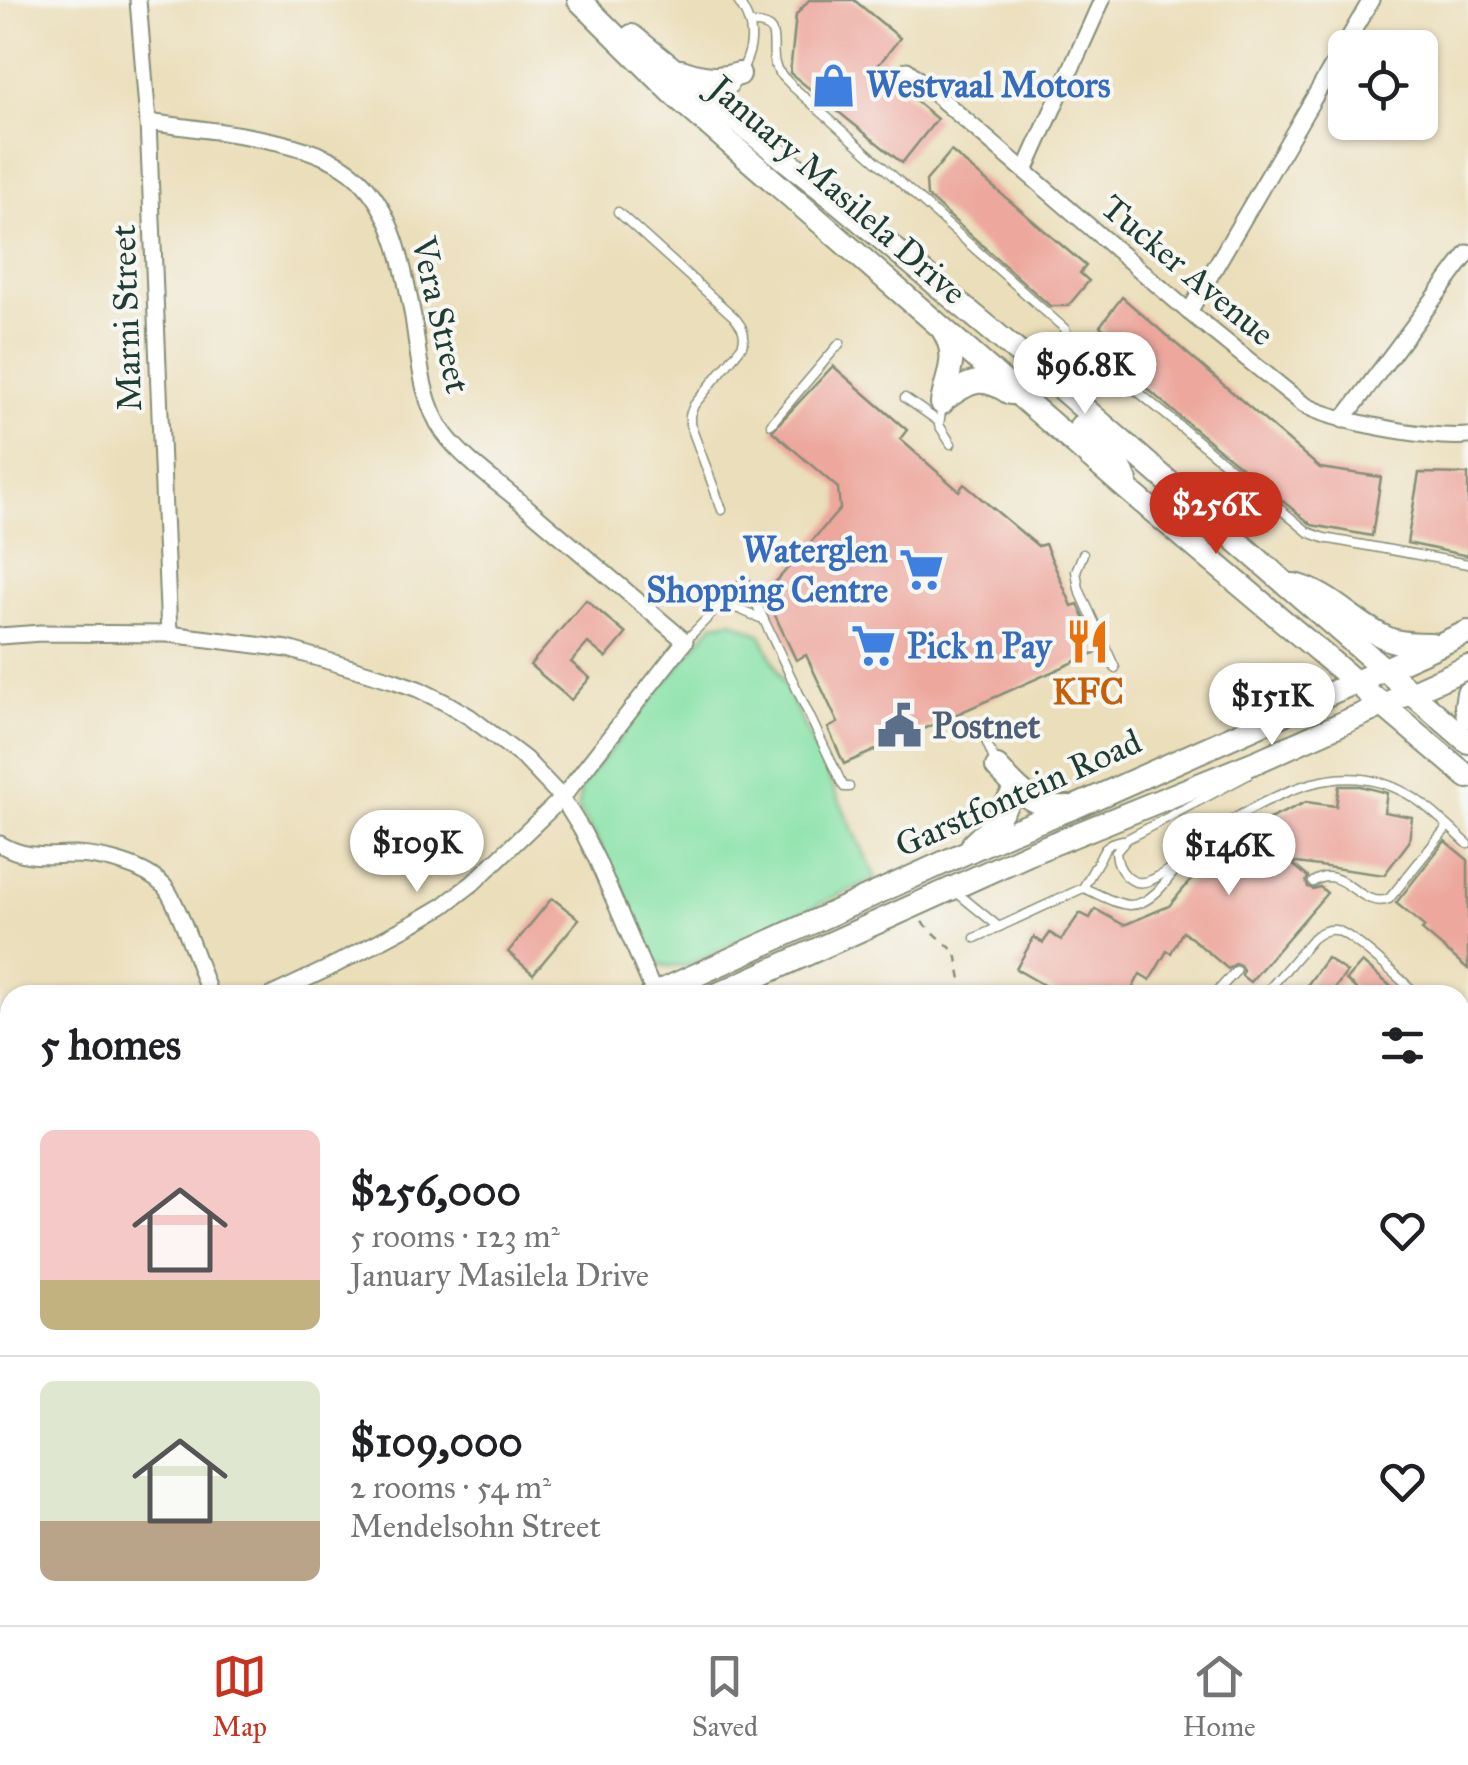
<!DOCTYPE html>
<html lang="en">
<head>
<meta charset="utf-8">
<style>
	body { margin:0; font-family:"IM FELL Great Primer",serif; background:#f2f2f2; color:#202124; height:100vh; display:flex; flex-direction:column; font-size:38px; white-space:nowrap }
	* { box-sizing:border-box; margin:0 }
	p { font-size:32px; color:#757577 }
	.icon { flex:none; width:55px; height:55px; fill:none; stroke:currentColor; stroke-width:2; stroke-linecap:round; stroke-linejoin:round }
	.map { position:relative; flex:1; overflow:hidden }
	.drawer { position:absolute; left:0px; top:985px; width:1470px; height:640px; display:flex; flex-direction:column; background:#fff; border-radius:30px 30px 0 0; box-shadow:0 2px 8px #0004 }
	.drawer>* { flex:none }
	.fabs { position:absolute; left:1328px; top:30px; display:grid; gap:20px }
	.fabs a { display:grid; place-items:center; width:110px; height:110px; border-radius:15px; background:#fff; box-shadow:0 2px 8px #0004; font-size:50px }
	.price { position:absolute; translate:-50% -85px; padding:0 22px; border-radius:35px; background:#fff; color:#222; font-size:32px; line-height:65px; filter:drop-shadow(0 2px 5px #0008) }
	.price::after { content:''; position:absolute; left:50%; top:60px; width:30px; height:22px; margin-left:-15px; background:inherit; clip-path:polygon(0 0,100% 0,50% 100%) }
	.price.current { background:#c8321e; color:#fff }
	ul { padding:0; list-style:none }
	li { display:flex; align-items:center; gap:30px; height:250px; padding:0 40px }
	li+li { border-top:2px solid #e0e0e0 }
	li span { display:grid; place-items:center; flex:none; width:280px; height:200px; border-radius:15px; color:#555 }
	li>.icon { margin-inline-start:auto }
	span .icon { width:120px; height:120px; fill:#fffc; stroke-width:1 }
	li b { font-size:42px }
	h2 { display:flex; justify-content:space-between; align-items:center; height:120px; padding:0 40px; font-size:42px }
	.tabs { display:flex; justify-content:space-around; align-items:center; height:140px; border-top:2px solid #e0e0e0; background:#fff; font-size:28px; color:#757577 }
	.tabs a { display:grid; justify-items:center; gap:5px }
	.tabs .current { color:#c8321e }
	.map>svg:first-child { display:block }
</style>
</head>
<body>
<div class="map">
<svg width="1468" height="1625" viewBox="0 0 1468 1625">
	<rect width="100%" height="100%" fill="#f6f6f2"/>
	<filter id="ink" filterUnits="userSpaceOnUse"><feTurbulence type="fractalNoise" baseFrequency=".01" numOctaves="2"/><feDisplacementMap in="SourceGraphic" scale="20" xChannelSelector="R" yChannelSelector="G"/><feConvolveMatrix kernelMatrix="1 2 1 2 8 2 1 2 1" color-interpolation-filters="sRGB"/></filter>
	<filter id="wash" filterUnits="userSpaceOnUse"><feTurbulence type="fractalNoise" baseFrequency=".0048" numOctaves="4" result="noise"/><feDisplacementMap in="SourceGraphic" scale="40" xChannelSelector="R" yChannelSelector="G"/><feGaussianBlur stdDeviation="2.25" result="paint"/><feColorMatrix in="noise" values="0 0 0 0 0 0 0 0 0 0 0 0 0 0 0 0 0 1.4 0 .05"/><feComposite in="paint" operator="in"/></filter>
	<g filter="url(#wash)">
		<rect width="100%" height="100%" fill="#ebdeba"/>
		<!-- green -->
		<g fill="#88e2a7" stroke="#54906e" stroke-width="2.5">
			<path d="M733 621 761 635 876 878 686 966C662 967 656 967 642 946L596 838 578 810 581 786 713 624Z"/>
			<polygon points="1468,1322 1468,1625 1306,1625 1300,1615 1460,1615 1460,1331"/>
		</g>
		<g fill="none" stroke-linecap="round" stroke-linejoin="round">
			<!-- stream -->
			<polyline stroke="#57b0d4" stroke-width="5" points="1460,1365 1468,1365"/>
		</g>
		<g id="blocks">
			<!-- building -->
			<g fill="#eda79d">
				<polygon points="809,0 854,0 900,38 876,68 937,119 902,163 790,73 796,15"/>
				<polygon points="951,151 1086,266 1080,273 1089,281 1068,306 1050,306 927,196 926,181"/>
				<polygon points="1122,297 1320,468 1381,477 1372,536 1312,525 1180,417 1096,344 1107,332 1100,326"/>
				<polygon points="833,366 907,430 900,439 959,491 964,484 1038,546 1045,544 1072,606 1078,604 1099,651 844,764 828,728 838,723 806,655 796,660 765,594 840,509 838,488 772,431"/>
				<polygon points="1419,473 1468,474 1468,556 1407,543"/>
				<polygon points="586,600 626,634 606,658 588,643 571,662 590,678 571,700 530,665"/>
				<polygon points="1339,786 1360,786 1387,793 1384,812 1412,817 1409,842 1384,875 1290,862 1308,877 1306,882 1308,887 1313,889 1320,887 1327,893 1250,982 1242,976 1243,970 1240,965 1235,964 1228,969 1183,931 1171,953 1167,951 1150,980 1140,974 1129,995 1061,995 1016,969 1034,937 1043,943 1050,933 1061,940 1080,913 1090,918 1095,909 1124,925 1169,906 1202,867 1197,855 1200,851 1306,802 1336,806"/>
				<polygon points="1445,841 1468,860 1468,969 1422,930 1425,927 1396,903"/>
				<polygon points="552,898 579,919 533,974 508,952"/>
				<polygon points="1327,958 1347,972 1330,995 1300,995"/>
				<polygon points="1362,962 1401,995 1363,995 1346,980"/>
			</g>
		</g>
	</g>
	<g filter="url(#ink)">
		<use href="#blocks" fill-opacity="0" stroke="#858e77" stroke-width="2.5"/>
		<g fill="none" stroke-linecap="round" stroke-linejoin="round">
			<defs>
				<g id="lane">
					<path d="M752 24C785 23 768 48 776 67 779 74 787 80 792 86L1065 329 1074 349"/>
					<path d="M724 104C743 66 767 40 737 0"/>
					<path d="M618 212 733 316C742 326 747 334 742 346L694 405 690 415V424L722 510"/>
					<path d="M1047 371C1061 357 1070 345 1091 353L1308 532 1324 538 1468 564"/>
					<polyline points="905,398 938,421"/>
					<polyline points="942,405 939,425 951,444"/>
					<polyline points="771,424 840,343"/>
					<polyline points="1083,554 1076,571 1079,589 1115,668"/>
					<polyline points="719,606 739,609 760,618"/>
					<polyline points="685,641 745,580 840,780 844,787 849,787"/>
					<polyline points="980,727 996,764"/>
					<path d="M1174 866C1167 871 1159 877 1151 880 1131 889 1117 870 1116 852L1127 839 1248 775"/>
					<path d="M1313 882C1342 862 1360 910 1389 899L1448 826"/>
					<path d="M1083 888C1098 893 1113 904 1129 905 1160 906 1181 854 1204 836 1268 799 1341 750 1414 798 1434 811 1450 828 1468 844"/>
					<polyline points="956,892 999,927"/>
					<polyline points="975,938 1083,888 1105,849 1111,843 1122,840"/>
					<polyline points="1214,995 1236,971"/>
					<path d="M1264 995 1313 938C1320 933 1326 929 1335 930 1352 933 1402 981 1418 995"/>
					<polyline points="1460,1030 1468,1037"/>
					<polyline points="1460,1132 1468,1123"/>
					<polyline points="906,1615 908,1625"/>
					<polyline points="937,1615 942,1625"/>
				</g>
				<g id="street">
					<polyline points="138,0 148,122 169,634"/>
					<path d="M907 70 1189 312 1303 404C1333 422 1432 439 1468 436"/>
					<path d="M148 122C206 131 315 137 358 178 395 213 404 270 413 317 419 355 421 401 444 433 463 459 498 483 523 504 577 550 631 596 685 641L562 798 473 883 443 906 414 923 327 969 272 995"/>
					<polyline points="1025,171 1102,0"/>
					<polyline points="1189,312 1371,0"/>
					<polyline points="1343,420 1468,253"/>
					<polyline points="0,636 41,633 169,634 288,649 392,680 418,689 448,704 470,717 525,759 562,798 583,832 597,860 655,995"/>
					<path d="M0 844C27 860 46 855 76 855 104 856 144 866 164 886 178 901 201 972 210 995"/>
					<polyline points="0,1211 10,1201"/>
					<polyline points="1460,1270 1468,1273"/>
					<polyline points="0,1490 10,1485"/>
					<polyline points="143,1615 144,1625"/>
					<polyline points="333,1615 334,1625"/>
					<polyline points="540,1615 540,1625"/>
					<polyline points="1307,1615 1313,1625"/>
					<polyline points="1063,1625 1068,1615"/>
					<polyline points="1152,1625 1156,1615"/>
					<polyline points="1237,1625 1240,1615"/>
				</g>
				<g id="secondary">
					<polyline points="579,0 678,98 1128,490 1468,777"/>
					<polyline points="632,36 838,202 1049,378 1468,742"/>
					<path d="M681 71C701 78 718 81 739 74"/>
					<path d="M945 399C971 380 982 375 1010 393"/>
					<path d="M942 403C947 374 960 357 943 330"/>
					<path d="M1081 426C1100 442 1118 456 1126 481"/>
					<path d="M1294 585C1333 594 1355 626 1391 640 1404 644 1418 644 1431 644"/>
					<polyline points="1468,693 1466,706 1468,716"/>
					<path d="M997 767C1020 791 1033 810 1069 807"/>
					<polyline points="973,844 994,824 1010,798"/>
					<polyline points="652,995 1011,832 1077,806 1468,632"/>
					<polyline points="716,995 1033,852 1258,761 1468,667"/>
					<polyline points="0,1294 10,1290"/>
				</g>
			</defs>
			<!-- lane casing -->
			<use href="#lane" stroke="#858e77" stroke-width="11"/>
			<!-- street casing -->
			<use href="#street" stroke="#858e77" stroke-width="19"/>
			<!-- secondary casing -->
			<use href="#secondary" stroke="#858e77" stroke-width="26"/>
			<!-- path -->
			<g stroke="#858e77" stroke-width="2.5" stroke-dasharray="8 8" stroke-linecap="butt">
				<polyline points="922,922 956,953 964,995"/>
				<polyline points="1460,1406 1468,1413"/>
				<polyline points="1460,1509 1468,1506"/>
				<polyline points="1448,1615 1459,1625"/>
			</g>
			<!-- lane -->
			<use href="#lane" stroke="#fff" stroke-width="8"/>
			<!-- street -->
			<use href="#street" stroke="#fff" stroke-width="15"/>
			<!-- secondary -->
			<use href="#secondary" stroke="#fff" stroke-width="22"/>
		</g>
	</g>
	<!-- icons -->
	<defs>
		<symbol id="shop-bare" viewBox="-9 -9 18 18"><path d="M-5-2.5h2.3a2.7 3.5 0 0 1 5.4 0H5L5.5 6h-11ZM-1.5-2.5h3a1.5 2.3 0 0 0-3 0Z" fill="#3f7fe0" stroke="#f6f6f2" stroke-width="2.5" paint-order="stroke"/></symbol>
		<symbol id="supermarket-bare" viewBox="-9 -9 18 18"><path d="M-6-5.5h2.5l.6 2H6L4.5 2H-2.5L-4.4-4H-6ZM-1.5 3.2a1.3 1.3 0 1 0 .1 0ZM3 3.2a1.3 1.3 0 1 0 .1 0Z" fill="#3f7fe0" stroke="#f6f6f2" stroke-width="2.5" paint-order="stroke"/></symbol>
		<symbol id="restaurant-bare" viewBox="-9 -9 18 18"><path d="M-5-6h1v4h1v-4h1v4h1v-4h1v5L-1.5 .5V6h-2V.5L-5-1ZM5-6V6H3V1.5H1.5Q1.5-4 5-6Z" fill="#e8710a" stroke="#f6f6f2" stroke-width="2.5" paint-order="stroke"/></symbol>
		<symbol id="civic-bare" viewBox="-9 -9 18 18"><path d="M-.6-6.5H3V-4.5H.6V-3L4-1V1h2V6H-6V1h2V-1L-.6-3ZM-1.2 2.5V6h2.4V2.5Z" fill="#5c6f8a" stroke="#f6f6f2" stroke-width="2.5" paint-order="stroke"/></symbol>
	</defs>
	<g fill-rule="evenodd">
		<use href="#shop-bare" x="802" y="54" width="63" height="63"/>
		<use href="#supermarket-bare" x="890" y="538" width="63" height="63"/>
		<use href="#restaurant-bare" x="1056" y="610" width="63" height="63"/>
		<use href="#supermarket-bare" x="842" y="614" width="63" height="63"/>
		<use href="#civic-bare" x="868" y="694" width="63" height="63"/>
	</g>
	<g text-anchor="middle" stroke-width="8" stroke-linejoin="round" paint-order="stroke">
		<!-- shop labels -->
		<g font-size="35" font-weight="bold" fill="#366cbe" stroke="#f6f6f2" text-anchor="start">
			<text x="866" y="97">Westvaal Motors</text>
			<text x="888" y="562" text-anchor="end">Waterglen<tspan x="888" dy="40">Shopping Centre</tspan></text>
			<text x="907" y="658">Pick n Pay</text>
		</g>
		<!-- street labels -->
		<g font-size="35" fill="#1f3d34" stroke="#f6f6f2">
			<text transform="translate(838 190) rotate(41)" y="12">January Masilela Drive</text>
			<text transform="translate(1188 270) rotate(40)" y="12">Tucker Avenue</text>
			<text transform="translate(441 315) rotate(77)" y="12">Vera Street</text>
			<text transform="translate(126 318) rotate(-92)" y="12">Marni Street</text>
			<text transform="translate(1018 793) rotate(-24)" y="12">Garstfontein Road</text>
		</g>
		<!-- food labels -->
		<g font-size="35" font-weight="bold" fill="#c56008" stroke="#f6f6f2">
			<text x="1088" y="704">KFC</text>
		</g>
		<!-- service labels -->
		<g font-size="35" font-weight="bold" fill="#4e5e75" stroke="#f6f6f2" text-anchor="start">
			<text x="932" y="738">Postnet</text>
		</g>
	</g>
</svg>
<div class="fabs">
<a><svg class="icon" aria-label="locate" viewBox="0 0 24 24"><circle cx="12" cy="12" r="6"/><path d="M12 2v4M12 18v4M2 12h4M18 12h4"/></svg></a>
</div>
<b class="price" style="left:1085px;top:417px">$96.8K</b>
<b class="price current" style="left:1216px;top:557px">$256K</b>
<b class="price" style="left:1272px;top:748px">$151K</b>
<b class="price" style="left:417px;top:895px">$109K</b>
<b class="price" style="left:1229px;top:898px">$146K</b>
<section class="drawer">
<h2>5 homes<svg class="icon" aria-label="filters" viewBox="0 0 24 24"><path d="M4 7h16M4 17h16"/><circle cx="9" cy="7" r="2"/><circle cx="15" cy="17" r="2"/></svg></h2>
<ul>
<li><span style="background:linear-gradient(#f6c9c9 75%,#c2b280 0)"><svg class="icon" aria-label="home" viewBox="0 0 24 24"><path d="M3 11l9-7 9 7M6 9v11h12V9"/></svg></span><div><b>$256,000</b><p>5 rooms · 123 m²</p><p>January Masilela Drive</p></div><svg class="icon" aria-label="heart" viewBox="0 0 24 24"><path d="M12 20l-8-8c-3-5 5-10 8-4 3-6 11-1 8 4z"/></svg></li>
<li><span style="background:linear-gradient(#dfe7d0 70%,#b9a48a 0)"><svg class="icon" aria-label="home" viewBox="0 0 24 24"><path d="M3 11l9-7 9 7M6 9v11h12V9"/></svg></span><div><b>$109,000</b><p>2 rooms · 54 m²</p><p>Mendelsohn Street</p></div><svg class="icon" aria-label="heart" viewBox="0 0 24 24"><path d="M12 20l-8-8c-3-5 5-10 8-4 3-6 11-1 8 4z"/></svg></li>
</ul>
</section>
</div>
<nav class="tabs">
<a class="current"><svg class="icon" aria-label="map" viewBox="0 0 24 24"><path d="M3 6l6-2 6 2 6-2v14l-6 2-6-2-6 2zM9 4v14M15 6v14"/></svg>Map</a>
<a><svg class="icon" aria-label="saved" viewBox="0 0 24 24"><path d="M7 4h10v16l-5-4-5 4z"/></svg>Saved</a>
<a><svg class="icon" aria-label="home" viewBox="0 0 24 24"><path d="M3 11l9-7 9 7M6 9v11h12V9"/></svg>Home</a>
</nav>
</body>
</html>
